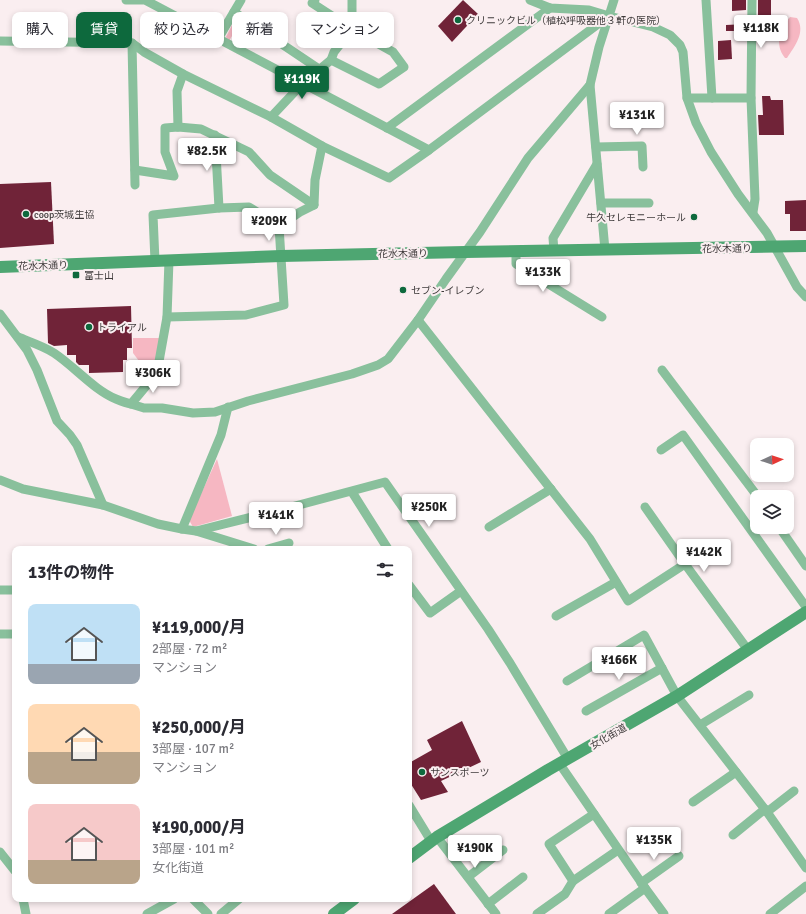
<!DOCTYPE html>
<html lang="ja">
<head>
<meta charset="utf-8">
<style>
	body { margin:0; font-family:Signika,"Noto Sans JP",sans-serif; background:#f2f2f3; color:#2b2b33; height:100vh; display:flex; flex-direction:column; font-size:15px; white-space:nowrap }
	* { box-sizing:border-box; margin:0 }
	p { font-size:13px; color:#7c7c81 }
	.icon { flex:none; width:22px; height:22px; fill:none; stroke:currentColor; stroke-width:2; stroke-linecap:round; stroke-linejoin:round }
	.map { position:relative; flex:1; overflow:hidden }
	.sheet { position:absolute; left:12px; top:546px; width:400px; height:356px; display:flex; flex-direction:column; background:#fff; border-radius:8px; box-shadow:0 2px 6px #0003 }
	.sheet>* { flex:none }
	.hud { position:absolute; left:12px; top:12px; width:400px; height:36px; display:flex; gap:8px }
	.needle { width:26px; rotate:87deg }
	.buttons { position:absolute; left:750px; top:438px; display:grid; gap:8px }
	.buttons a { display:grid; place-items:center; width:44px; height:44px; border-radius:8px; background:#fff; box-shadow:0 2px 6px #0003; font-size:20px }
	.price { position:absolute; translate:-50% -34px; padding:0 9px; border-radius:4px; background:#fff; color:#222; font-size:13px; line-height:26px; filter:drop-shadow(0 1px 2px #0008) }
	.price::after { content:''; position:absolute; left:50%; top:24px; width:12px; height:9px; margin-left:-6px; background:inherit; clip-path:polygon(0 0,100% 0,50% 100%) }
	.price.current { background:#0d693d; color:#fff }
	ul { padding:0; list-style:none }
	li { display:flex; align-items:center; gap:12px; height:100px; padding:0 16px }
	li span { display:grid; place-items:center; flex:none; width:112px; height:80px; border-radius:8px; color:#555 }
	li>.icon { margin-inline-start:auto }
	span .icon { width:48px; height:48px; fill:#fffc; stroke-width:1 }
	li b { font-size:17px }
	h2 { display:flex; justify-content:space-between; align-items:center; height:48px; padding:0 16px; font-size:17px }
	.tag { padding:0 14px; border-radius:8px; background:#fff; box-shadow:0 2px 6px #0003; font-size:14px; line-height:36px }
	.tag.current { background:#0d693d; color:#fff }
	.map>svg:first-child { display:block }
</style>
</head>
<body>
<div class="map">
<svg width="806" height="914" viewBox="0 0 806 914">
	<rect width="100%" height="100%" fill="#faeef0"/>
	<!-- green -->
	<g fill="#f6b7c2">
		<path d="M790 17 797 18C806 32 795 46 787 58H785C774 44 780 29 790 17Z"/>
		<polygon points="235,19 246,25 256,28 250,39 235,31 229,41 226,37"/>
		<polygon points="133,338 163,338 151,377 133,353"/>
		<polygon points="217,459 232,516 193,527 189,520"/>
	</g>
	<!-- building -->
	<g fill="#702338">
		<polygon points="463,0 478,14 452,42 438,26"/>
		<polygon points="732,0 746,0 746,10 732,11"/>
		<rect x="758" y="0" width="13" height="31"/>
		<polygon points="746,24 746,35 734,35 734,31 726,31 726,25"/>
		<polygon points="731,40 732,59 718,60 718,41"/>
		<polygon points="762,96 770,96 771,100 783,100 784,135 759,135 758,115 763,115"/>
		<polygon points="51,182 54,244 0,248 0,184"/>
		<polygon points="806,200 806,231 790,231 790,214 785,214 785,201"/>
		<polygon points="131,306 132,348 127,348 127,360 123,360 123,372 89,373 89,365 79,365 76,362 76,355 67,355 67,345 54,346 48,343 47,309"/>
		<polygon points="462,721 481,762 441,781 448,792 421,800 409,781 409,763 432,750 427,740"/>
		<polygon points="434,884 456,914 392,914"/>
	</g>
	<g fill="none" stroke-linecap="round" stroke-linejoin="round">
		<!-- street -->
		<g stroke="#89c09c" stroke-width="9">
			<polyline points="126,0 145,0 429,150"/>
			<polyline points="315,0 312,3 352,29 393,52 404,67 379,84 331,60"/>
			<polyline points="530,0 550,8 589,10 609,16 653,27 670,35 680,45 683,52 687,98 696,123 711,152 738,194 767,233 797,287 806,297"/>
			<polyline points="706,0 712,98"/>
			<polyline points="752,0 751,98 755,199 753,212"/>
			<polyline points="234,12 319,69"/>
			<polyline points="218,39 241,0"/>
			<polyline points="0,41 132,43 144,52 183,74 271,117 322,146 389,178 429,150 609,16"/>
			<polyline points="132,43 135,185"/>
			<polyline points="590,85 605,250"/>
			<polyline points="687,98 751,98"/>
			<polyline points="271,117 302,84 331,60 334,52 352,29 352,0"/>
			<polyline points="178,127 177,91 183,74"/>
			<polyline points="387,128 550,8"/>
			<polyline points="215,135 219,208"/>
			<polyline points="596,147 642,146 643,167"/>
			<polyline points="135,170 174,176 165,152 165,128 178,127 201,129 249,152 270,175 314,205"/>
			<polyline points="601,203 649,203"/>
			<polyline points="279,226 300,212 314,205 315,180 322,146"/>
			<polyline points="516,251 516,264 602,317"/>
			<polyline points="554,251 553,238 597,164"/>
			<polyline points="169,260 167,317 158,367 146,386 131,404 144,408 162,408 193,413 215,412 248,401 352,374 378,365 388,359 418,320 446,279 480,232 528,158 590,85 599,47 614,0"/>
			<polyline points="155,261 153,215 219,208 249,207 279,226"/>
			<polyline points="0,314 27,350 37,370 57,421 70,435 77,445 103,505"/>
			<polyline points="167,317 246,315 284,305 279,226"/>
			<polyline points="418,320 590,539 628,601 685,564"/>
			<path d="M18 337C30 342 43 346 54 353 75 367 94 390 116 399 121 401 126 403 131 404"/>
			<polyline points="662,370 758,497"/>
			<polyline points="661,450 683,435 806,607"/>
			<polyline points="0,480 23,489 103,505 158,524 182,529 196,531 254,549"/>
			<polyline points="352,492 388,549"/>
			<polyline points="645,507 685,564 748,650"/>
			<polyline points="489,527 551,489"/>
			<polyline points="779,527 806,566"/>
			<polyline points="182,529 221,435 228,407"/>
			<polyline points="196,531 280,510 385,482 488,629 510,663 568,759"/>
			<polyline points="268,549 289,543"/>
			<polyline points="409,585 430,613 461,591"/>
			<polyline points="0,590 15,590"/>
			<polyline points="556,616 616,582"/>
			<polyline points="0,634 15,634"/>
			<polyline points="567,681 644,635 677,696 767,812 806,868"/>
			<polyline points="586,711 662,668"/>
			<polyline points="700,725 749,695"/>
			<polyline points="559,763 645,888 664,914"/>
			<polyline points="693,802 736,772"/>
			<polyline points="409,805 431,841"/>
			<polyline points="767,812 794,791"/>
			<polyline points="594,814 549,844 573,881 618,850"/>
			<polyline points="733,835 765,809"/>
			<polyline points="437,837 496,914"/>
			<polyline points="0,852 15,871"/>
			<polyline points="468,877 503,850"/>
			<polyline points="641,883 679,856"/>
			<polyline points="23,899 26,914"/>
			<polyline points="193,899 208,914"/>
			<polyline points="488,904 523,877"/>
			<polyline points="147,914 174,899"/>
			<polyline points="221,914 239,899"/>
			<polyline points="537,914 565,894 573,881"/>
			<polyline points="609,914 645,888"/>
			<polyline points="770,914 806,886"/>
		</g>
		<!-- secondary -->
		<g stroke="#4ea672" stroke-width="12">
			<polyline points="0,267 281,256 465,252 806,246"/>
			<polyline points="409,858 437,837 548,770 677,696 806,612"/>
			<polyline points="334,914 354,899"/>
		</g>
	</g>
	<!-- markers -->
	<g fill="#0d693d" stroke="#faeef0" stroke-width="1.5">
		<circle cx="458" cy="20" r="4"/>
		<circle cx="26" cy="214" r="4"/>
		<circle cx="694" cy="217" r="4"/>
		<rect x="72" y="271" width="8" height="8" rx="2"/>
		<circle cx="403" cy="290" r="4"/>
		<circle cx="89" cy="327" r="4"/>
		<circle cx="422" cy="772" r="4"/>
	</g>
	<g text-anchor="middle" stroke-width="4" stroke-linejoin="round" paint-order="stroke">
		<!-- poi labels -->
		<g font-size="10" fill="#3f3b3b" stroke="#faeef0" text-anchor="start">
			<text x="466" y="24">クリニックビル（植松呼吸器他３軒の医院）</text>
			<text x="34" y="218">coop茨城生協</text>
			<text x="686" y="221" text-anchor="end">牛久セレモニーホール</text>
			<text x="84" y="279">富士山</text>
			<text x="411" y="294">セブン-イレブン</text>
			<text x="97" y="331">トライアル</text>
			<text x="430" y="776">サンスポーツ</text>
		</g>
		<!-- street labels -->
		<g font-size="10" fill="#3f3b3b" stroke="#faeef0">
			<text transform="translate(727 248) rotate(-1)" y="4">花水木通り</text>
			<text transform="translate(403 253) rotate(-1)" y="4">花水木通り</text>
			<text transform="translate(43 265) rotate(-2)" y="4">花水木通り</text>
			<text transform="translate(608 736) rotate(-30)" y="4">女化街道</text>
		</g>
	</g>
</svg>
<div class="buttons">
<a><svg class="needle" viewBox="-14 -14 28 28"><path d="M0-13l5 13h-10z" fill="#e53935"/><path d="M0 13l5-13h-10z" fill="#7c7c81"/></svg></a>
<a><svg class="icon" aria-label="layers" viewBox="0 0 24 24"><path d="M12 4l9 5-9 5-9-5zM3 14l9 5 9-5"/></svg></a>
</div>
<b class="price" style="left:761px;top:49px">¥118K</b>
<b class="price current" style="left:302px;top:100px">¥119K</b>
<b class="price" style="left:637px;top:136px">¥131K</b>
<b class="price" style="left:207px;top:172px">¥82.5K</b>
<b class="price" style="left:269px;top:242px">¥209K</b>
<b class="price" style="left:543px;top:293px">¥133K</b>
<b class="price" style="left:153px;top:394px">¥306K</b>
<b class="price" style="left:429px;top:528px">¥250K</b>
<b class="price" style="left:276px;top:536px">¥141K</b>
<b class="price" style="left:704px;top:573px">¥142K</b>
<b class="price" style="left:619px;top:681px">¥166K</b>
<b class="price" style="left:654px;top:861px">¥135K</b>
<b class="price" style="left:475px;top:869px">¥190K</b>
<div class="hud">
<a class="tag">購入</a>
<a class="tag current">賃貸</a>
<a class="tag">絞り込み</a>
<a class="tag">新着</a>
<a class="tag">マンション</a>
</div>
<section class="sheet">
<h2>13件の物件<svg class="icon" aria-label="filters" viewBox="0 0 24 24"><path d="M4 7h16M4 17h16"/><circle cx="9" cy="7" r="2"/><circle cx="15" cy="17" r="2"/></svg></h2>
<ul>
<li><span style="background:linear-gradient(#bfe0f5 75%,#9aa5b1 0)"><svg class="icon" aria-label="home" viewBox="0 0 24 24"><path d="M3 11l9-7 9 7M6 9v11h12V9"/></svg></span><div><b>¥119,000/月</b><p>2部屋 · 72 m²</p><p>マンション</p></div></li>
<li><span style="background:linear-gradient(#ffd9b3 60%,#b9a48a 0)"><svg class="icon" aria-label="home" viewBox="0 0 24 24"><path d="M3 11l9-7 9 7M6 9v11h12V9"/></svg></span><div><b>¥250,000/月</b><p>3部屋 · 107 m²</p><p>マンション</p></div></li>
<li><span style="background:linear-gradient(#f6c9c9 70%,#b9a48a 0)"><svg class="icon" aria-label="home" viewBox="0 0 24 24"><path d="M3 11l9-7 9 7M6 9v11h12V9"/></svg></span><div><b>¥190,000/月</b><p>3部屋 · 101 m²</p><p>女化街道</p></div></li>
</ul>
</section>
</div>
</body>
</html>
